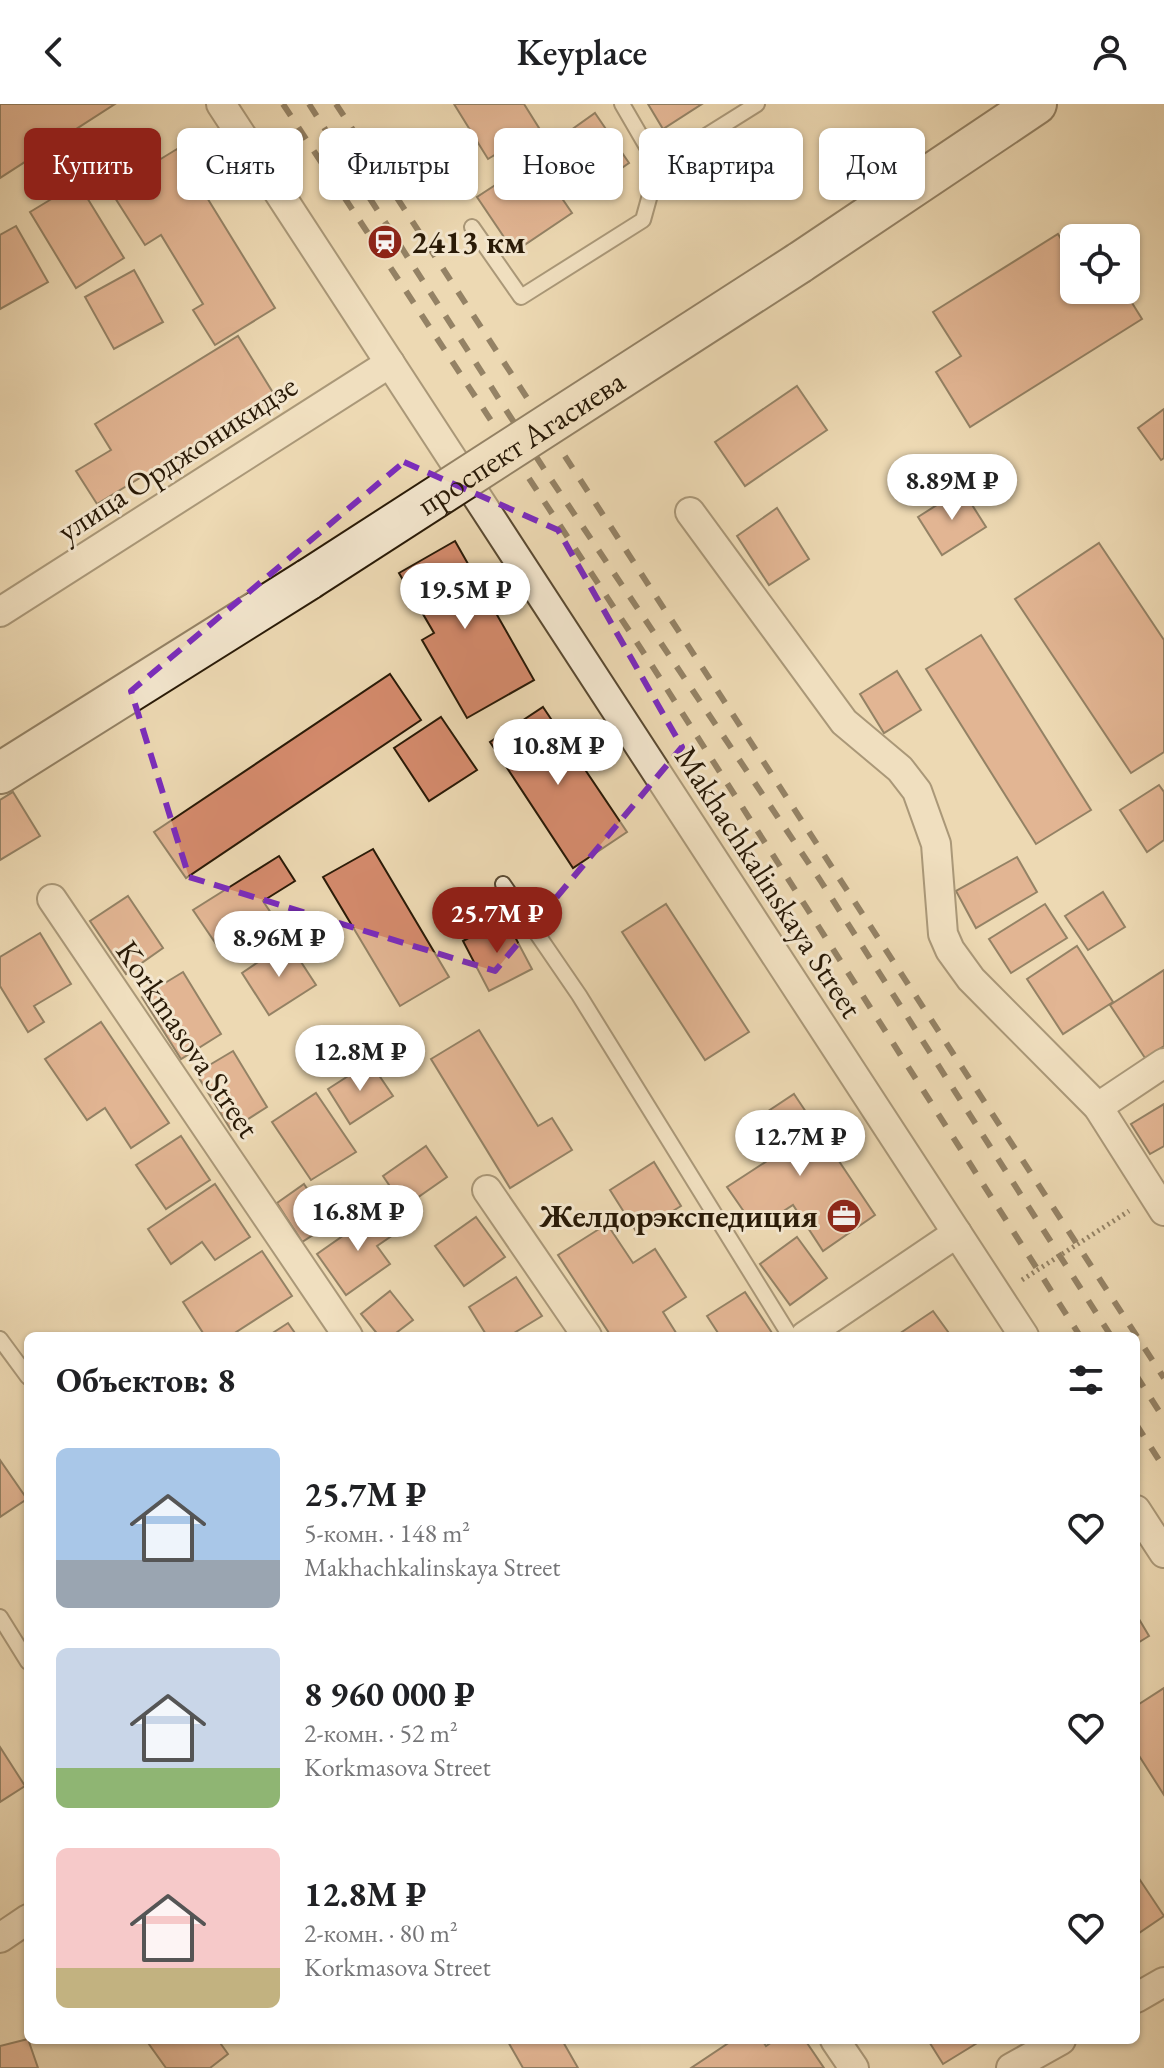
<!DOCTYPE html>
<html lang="ru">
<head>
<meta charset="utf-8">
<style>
	body { margin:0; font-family:"EB Garamond",serif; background:#f6f6f6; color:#202124; height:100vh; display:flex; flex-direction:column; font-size:30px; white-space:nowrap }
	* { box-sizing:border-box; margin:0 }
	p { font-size:26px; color:#757577 }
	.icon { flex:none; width:44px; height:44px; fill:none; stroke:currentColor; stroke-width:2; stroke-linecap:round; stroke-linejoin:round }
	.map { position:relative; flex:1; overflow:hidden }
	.side { position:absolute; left:24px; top:1228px; width:1116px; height:712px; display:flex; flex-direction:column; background:#fff; border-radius:12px; box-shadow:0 2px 6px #0004 }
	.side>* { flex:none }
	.guide { position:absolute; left:24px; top:24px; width:1116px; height:72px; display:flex; gap:16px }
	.controls { position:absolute; left:1060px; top:120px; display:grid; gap:16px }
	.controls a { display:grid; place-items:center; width:80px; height:80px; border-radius:12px; background:#fff; box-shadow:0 2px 6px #0004; font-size:40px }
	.price { position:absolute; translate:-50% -68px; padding:0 18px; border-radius:28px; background:#fff; color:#222; font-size:26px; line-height:52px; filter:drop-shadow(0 2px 4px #0008) }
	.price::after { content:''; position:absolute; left:50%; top:48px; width:24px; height:18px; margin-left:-12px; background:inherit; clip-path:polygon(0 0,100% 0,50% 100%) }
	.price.active { background:#8f2418; color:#fff }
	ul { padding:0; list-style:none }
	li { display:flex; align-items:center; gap:24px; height:200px; padding:0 32px }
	li span { display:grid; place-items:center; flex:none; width:224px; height:160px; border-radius:12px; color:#555 }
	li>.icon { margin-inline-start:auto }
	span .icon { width:96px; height:96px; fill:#fffc; stroke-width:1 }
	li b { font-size:34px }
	h2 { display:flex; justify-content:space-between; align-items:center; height:96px; padding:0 32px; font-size:34px }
	.chip { padding:0 28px; border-radius:12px; background:#fff; box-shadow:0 2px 6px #0004; font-size:28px; line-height:72px }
	.chip.active { background:#8f2418; color:#fff }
	header { display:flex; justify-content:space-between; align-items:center; height:104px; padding:0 32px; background:#fff; font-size:36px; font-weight:600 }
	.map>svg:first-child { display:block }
</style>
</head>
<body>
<header><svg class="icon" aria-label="back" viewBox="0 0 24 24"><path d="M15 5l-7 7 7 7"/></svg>Keyplace<svg class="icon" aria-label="person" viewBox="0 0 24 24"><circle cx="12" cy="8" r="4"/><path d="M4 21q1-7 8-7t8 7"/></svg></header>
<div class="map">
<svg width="1164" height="1964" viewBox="0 0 1164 1964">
	<rect width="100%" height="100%" fill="#edd9b3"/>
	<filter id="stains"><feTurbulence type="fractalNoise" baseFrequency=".0025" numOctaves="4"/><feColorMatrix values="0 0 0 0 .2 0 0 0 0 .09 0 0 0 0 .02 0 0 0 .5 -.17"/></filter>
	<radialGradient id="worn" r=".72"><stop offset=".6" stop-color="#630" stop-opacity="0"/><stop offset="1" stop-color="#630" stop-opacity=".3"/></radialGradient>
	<!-- building -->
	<g fill="#d58b6d" stroke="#291a07" stroke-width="2">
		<polygon points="0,0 115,0 0,74"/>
		<polygon points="454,0 524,0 539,24 488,55"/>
		<polygon points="648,0 702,0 663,25"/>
		<polygon points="595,9 629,59 584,90 550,41"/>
		<polygon points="177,45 275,204 215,241 193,206 203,200 161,131 145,141 110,86"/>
		<polygon points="535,55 572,109 514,148 477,93"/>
		<polygon points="78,79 124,154 76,184 30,108"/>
		<polygon points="16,122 48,178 0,205 0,131"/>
		<polygon points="1058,130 1074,156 1074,186 1124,186 1142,215 970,323 936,268 961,252 933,208"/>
		<polygon points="134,166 163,218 114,245 85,193"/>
		<polygon points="238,232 275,292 97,400 76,367 111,346 95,320"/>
		<polygon points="797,282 827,326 745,382 715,338"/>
		<polygon points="1164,305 1164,354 1161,356 1138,324"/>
		<polygon points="962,385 986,423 942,451 918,413"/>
		<polygon points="777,404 809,455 769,481 737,432"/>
		<polygon points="455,437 534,576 467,614 422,536 434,529 399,469"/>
		<polygon points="1099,439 1164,536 1164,648 1131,669 1015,495"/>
		<polygon points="981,531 1091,706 1036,740 926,565"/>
		<polygon points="897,567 921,606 884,629 860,590"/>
		<polygon points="390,570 421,616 186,774 154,728"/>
		<polygon points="543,603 627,728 573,764 490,638"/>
		<polygon points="441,613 477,666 429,697 394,644"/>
		<polygon points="1159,681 1164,688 1164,736 1147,748 1120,706"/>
		<polygon points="13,688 40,732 0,756 0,696"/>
		<polygon points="373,745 449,873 400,902 323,773"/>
		<polygon points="279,752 295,777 263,797 273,812 220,846 193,806"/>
		<polygon points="1017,753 1037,788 976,824 956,787"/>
		<polygon points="1103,788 1125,823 1088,846 1065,812"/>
		<polygon points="128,792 163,844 126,870 90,817"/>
		<polygon points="666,800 749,928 705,956 622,828"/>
		<polygon points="1045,800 1067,834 1011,869 989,835"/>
		<polygon points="505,814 532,865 489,887 463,837"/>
		<polygon points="40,829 71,880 34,902 44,918 28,928 0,882 0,853"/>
		<polygon points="288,838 316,881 269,911 242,869"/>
		<polygon points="1077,842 1113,898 1063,930 1027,875"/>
		<polygon points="1164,866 1164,942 1145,954 1110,901"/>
		<polygon points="183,868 221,930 181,955 142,893"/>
		<polygon points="101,918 169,1019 131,1044 105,1004 87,1016 45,955"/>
		<polygon points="479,926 538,1022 552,1014 572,1046 510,1084 431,955"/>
		<polygon points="233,947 267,1003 231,1026 196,969"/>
		<polygon points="370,958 393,992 350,1020 328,985"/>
		<polygon points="316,989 356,1048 311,1076 272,1018"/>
		<polygon points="794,990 875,1111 823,1147 793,1101 756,1125 727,1083 770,1055 747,1021"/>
		<polygon points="1164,1000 1164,1042 1150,1050 1131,1020"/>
		<polygon points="181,1032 210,1076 166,1105 136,1061"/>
		<polygon points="426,1042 447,1073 404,1103 383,1072"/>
		<polygon points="654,1058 681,1102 637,1129 610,1086"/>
		<polygon points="215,1080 250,1133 215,1156 202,1138 171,1160 148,1125"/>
		<polygon points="304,1080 330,1120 302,1138 277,1099"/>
		<polygon points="380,1106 396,1129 377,1142 390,1160 346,1191 317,1150"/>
		<polygon points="476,1113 505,1153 464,1182 435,1142"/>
		<polygon points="607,1120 633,1159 655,1145 686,1193 663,1208 678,1232 611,1232 558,1151"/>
		<polygon points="797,1133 827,1174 790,1201 760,1160"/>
		<polygon points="262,1147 292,1192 230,1232 205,1232 183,1198"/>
		<polygon points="516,1173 542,1212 509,1232 487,1232 469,1203"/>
		<polygon points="390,1187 413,1216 392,1232 379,1232 361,1210"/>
		<polygon points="745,1188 774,1232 720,1232 707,1212"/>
		<polygon points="933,1207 951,1232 896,1232"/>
		<polygon points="288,1219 297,1232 268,1232"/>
		<polygon points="0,1356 27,1395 0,1413"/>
		<polygon points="1136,1510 1149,1532 1136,1540"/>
		<polygon points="1164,1584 1164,1691 1136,1647 1136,1602"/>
		<polygon points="0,1643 25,1682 0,1698"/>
		<polygon points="1136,1770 1164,1812 1136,1831"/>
		<polygon points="28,1935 38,1964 0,1964 0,1942"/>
		<polygon points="146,1936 218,1936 228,1950 210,1964 166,1964"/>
		<polygon points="507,1936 562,1936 578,1964 523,1964"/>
		<polygon points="733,1936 762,1936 766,1942 775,1936 805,1936 824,1964 691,1964"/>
		<polygon points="928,1936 982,1936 943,1960"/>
	</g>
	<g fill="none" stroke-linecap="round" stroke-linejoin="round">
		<defs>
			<g id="service">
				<polyline points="658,62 757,0"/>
				<polyline points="472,123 521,193 643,116 658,62 622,0"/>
				<polyline points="503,780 579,891 790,1232"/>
				<polyline points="0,1235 28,1273"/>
				<polyline points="0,1513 28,1558"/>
			</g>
			<g id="minor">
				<polyline points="221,0 1024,1232"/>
				<polyline points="690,408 844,618 900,665 917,687 936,740 943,830 950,846 971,875 1098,1003 1164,1107"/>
				<polyline points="0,508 390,259"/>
				<polyline points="52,795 348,1232"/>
				<polyline points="1098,1003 1164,959"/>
				<polyline points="487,1086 587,1232"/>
				<polyline points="805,1232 957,1129"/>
				<polyline points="1136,1406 1164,1449"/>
				<polyline points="0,1834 28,1815"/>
				<polyline points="1136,1894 1164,1878"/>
				<polyline points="835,1936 854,1964"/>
				<polyline points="1011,1964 1061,1936"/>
			</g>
			<g id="secondary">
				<polyline points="799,159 1036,0"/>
				<polyline points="0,669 309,475"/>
			</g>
		</defs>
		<!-- service casing -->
		<use href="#service" stroke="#5a4a32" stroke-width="18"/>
		<!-- minor casing -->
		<use href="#minor" stroke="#5a4a32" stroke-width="32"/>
		<!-- secondary casing -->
		<use href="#secondary" stroke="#291a07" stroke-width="44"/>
		<!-- path -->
		<polyline stroke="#291a07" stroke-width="5" stroke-dasharray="2 4" stroke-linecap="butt" points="1022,1176 1129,1107"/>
		<!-- service -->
		<use href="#service" stroke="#f3e6ce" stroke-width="14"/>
		<!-- minor -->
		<use href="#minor" stroke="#f3e6ce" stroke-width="28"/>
		<!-- secondary -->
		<use href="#secondary" stroke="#f3e6ce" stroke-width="40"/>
		<!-- rail -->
		<g stroke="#291a07" stroke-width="6" stroke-dasharray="14 14" stroke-linecap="butt">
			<polyline points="283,0 649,557 1080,1232"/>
			<polyline points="309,0 546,368 820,776 1111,1232"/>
			<polyline points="336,0 1164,1274"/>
			<polyline points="1136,1271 1164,1315"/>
			<polyline points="1136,1320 1164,1364"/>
		</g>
		<defs>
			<g id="secondary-bridge">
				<path id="s1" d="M309 475 799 159"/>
			</g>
		</defs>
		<!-- secondary-bridge casing -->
		<use href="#secondary-bridge" stroke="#291a07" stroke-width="44" stroke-linecap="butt"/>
		<!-- secondary-bridge -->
		<use href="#secondary-bridge" stroke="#f3e6ce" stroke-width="40"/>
	</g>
	<!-- marked area -->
	<path d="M0 0H1164V1964H0ZM404 358 558 426 682 643 495 867 189 773 131 587Z" fill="#edd9b3" fill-opacity=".55" fill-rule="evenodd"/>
	<path fill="none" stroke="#7b2cbf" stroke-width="6" stroke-dasharray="16 10" stroke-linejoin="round" d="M404 358 558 426 682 643 495 867 189 773 131 587Z"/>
	<!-- icons -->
	<defs>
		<symbol id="station-disc" viewBox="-11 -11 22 22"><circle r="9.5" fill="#8f2418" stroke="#f3e6ce"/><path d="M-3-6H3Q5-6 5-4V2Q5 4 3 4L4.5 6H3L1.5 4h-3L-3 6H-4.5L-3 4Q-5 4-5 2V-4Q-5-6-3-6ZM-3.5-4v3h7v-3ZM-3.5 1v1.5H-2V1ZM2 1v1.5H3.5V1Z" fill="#fff"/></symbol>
		<symbol id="office-disc" viewBox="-11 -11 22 22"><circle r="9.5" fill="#8f2418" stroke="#f3e6ce"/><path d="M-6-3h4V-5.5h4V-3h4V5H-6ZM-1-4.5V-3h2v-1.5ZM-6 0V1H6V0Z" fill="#fff"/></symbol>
	</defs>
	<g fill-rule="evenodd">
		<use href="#station-disc" x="365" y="118" width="40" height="40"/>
		<use href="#office-disc" x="824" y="1092" width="40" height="40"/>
	</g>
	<g text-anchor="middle" stroke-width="6" stroke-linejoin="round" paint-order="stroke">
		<!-- poi labels -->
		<g font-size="32" font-weight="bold" fill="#291a07" stroke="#f3e6ce" text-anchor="start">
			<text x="411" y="149">2413 км</text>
			<text x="818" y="1123" text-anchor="end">Желдорэкспедиция</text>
		</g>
		<!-- street labels -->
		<g font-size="32" fill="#291a07" stroke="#f3e6ce">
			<text dy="11" stroke="none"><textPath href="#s1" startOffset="252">проспект Агасиева</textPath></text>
			<text transform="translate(177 354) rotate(-33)" y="11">улица Орджоникидзе</text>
			<text transform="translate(769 778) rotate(57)" y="11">Makhachkalinskaya Street</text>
			<text transform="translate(188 935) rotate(56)" y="11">Korkmasova Street</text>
		</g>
	</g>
	<rect width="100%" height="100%" filter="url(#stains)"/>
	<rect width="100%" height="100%" fill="url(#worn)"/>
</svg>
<div class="controls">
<a><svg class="icon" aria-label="locate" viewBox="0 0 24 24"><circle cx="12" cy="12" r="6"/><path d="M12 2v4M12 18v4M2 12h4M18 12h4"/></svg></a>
</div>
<b class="price" style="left:952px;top:418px">8.89M ₽</b>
<b class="price" style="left:465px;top:527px">19.5M ₽</b>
<b class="price" style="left:558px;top:683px">10.8M ₽</b>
<b class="price active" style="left:497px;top:851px">25.7M ₽</b>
<b class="price" style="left:279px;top:875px">8.96M ₽</b>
<b class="price" style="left:360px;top:989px">12.8M ₽</b>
<b class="price" style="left:800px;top:1074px">12.7M ₽</b>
<b class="price" style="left:358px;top:1149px">16.8M ₽</b>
<div class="guide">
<a class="chip active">Купить</a>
<a class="chip">Снять</a>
<a class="chip">Фильтры</a>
<a class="chip">Новое</a>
<a class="chip">Квартира</a>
<a class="chip">Дом</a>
</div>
<section class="side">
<h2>Объектов: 8<svg class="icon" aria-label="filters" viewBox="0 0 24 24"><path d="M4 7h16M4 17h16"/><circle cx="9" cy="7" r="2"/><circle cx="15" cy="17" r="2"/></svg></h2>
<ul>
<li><span style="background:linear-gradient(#a9c7e8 70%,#9aa5b1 0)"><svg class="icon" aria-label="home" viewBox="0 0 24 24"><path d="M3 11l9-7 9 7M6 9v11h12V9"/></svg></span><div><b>25.7M ₽</b><p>5-комн. · 148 m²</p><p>Makhachkalinskaya Street</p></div><svg class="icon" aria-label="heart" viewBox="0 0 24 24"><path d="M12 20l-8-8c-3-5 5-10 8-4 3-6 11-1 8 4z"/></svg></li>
<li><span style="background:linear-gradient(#c9d6e8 75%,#8fb573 0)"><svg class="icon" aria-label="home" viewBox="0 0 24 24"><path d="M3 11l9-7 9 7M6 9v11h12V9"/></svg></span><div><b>8 960 000 ₽</b><p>2-комн. · 52 m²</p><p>Korkmasova Street</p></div><svg class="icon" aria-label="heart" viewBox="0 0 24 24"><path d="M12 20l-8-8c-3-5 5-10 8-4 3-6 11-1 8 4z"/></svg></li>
<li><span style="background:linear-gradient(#f6c9c9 75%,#c2b280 0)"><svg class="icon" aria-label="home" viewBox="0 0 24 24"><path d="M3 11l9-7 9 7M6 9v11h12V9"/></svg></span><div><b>12.8M ₽</b><p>2-комн. · 80 m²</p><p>Korkmasova Street</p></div><svg class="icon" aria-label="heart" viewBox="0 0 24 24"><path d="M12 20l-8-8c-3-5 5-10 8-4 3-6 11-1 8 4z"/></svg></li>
</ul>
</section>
</div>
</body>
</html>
